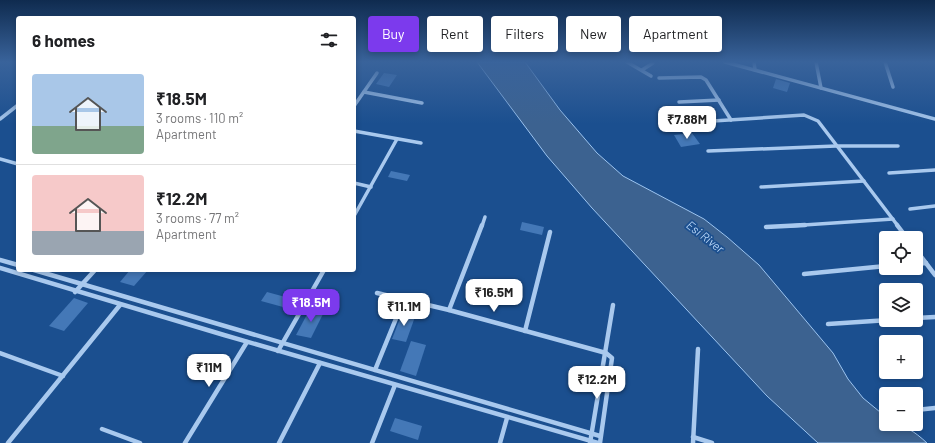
<!DOCTYPE html>
<html lang="en">
<head>
<meta charset="utf-8">
<style>
	body { margin:0; font-family:Barlow,sans-serif; background:#f2f2f2; color:#202124; height:100vh; display:flex; flex-direction:column; font-size:15px; white-space:nowrap }
	* { box-sizing:border-box; margin:0 }
	p { font-size:13px; color:#757577 }
	.icon { flex:none; width:22px; height:22px; fill:none; stroke:currentColor; stroke-width:2; stroke-linecap:round; stroke-linejoin:round }
	.map { position:relative; flex:1; overflow:hidden }
	.panel { position:absolute; left:16px; top:16px; width:340px; height:256px; display:flex; flex-direction:column; background:#fff; border-radius:4px; box-shadow:0 2px 6px #0003 }
	.panel>* { flex:none }
	.banner { position:absolute; left:368px; top:16px; width:380px; height:36px; display:flex; gap:8px }
	.fabs { position:absolute; left:879px; top:231px; display:grid; gap:8px }
	.fabs a { display:grid; place-items:center; width:44px; height:44px; border-radius:4px; background:#fff; box-shadow:0 2px 6px #0003; font-size:20px }
	.price { position:absolute; translate:-50% -34px; padding:0 9px; border-radius:8px; background:#fff; color:#222; font-size:13px; line-height:26px; filter:drop-shadow(0 1px 2px #0008) }
	.price::after { content:''; position:absolute; left:50%; top:24px; width:12px; height:9px; margin-left:-6px; background:inherit; clip-path:polygon(0 0,100% 0,50% 100%) }
	.price.active { background:#7c3aed; color:#fff }
	ul { padding:0; list-style:none }
	li { display:flex; align-items:center; gap:12px; height:100px; padding:0 16px }
	li+li { border-top:1px solid #e0e0e0 }
	li span { display:grid; place-items:center; flex:none; width:112px; height:80px; border-radius:4px; color:#555 }
	li>.icon { margin-inline-start:auto }
	span .icon { width:48px; height:48px; fill:#fffc; stroke-width:1 }
	li b { font-size:17px }
	h2 { display:flex; justify-content:space-between; align-items:center; height:48px; padding:0 16px; font-size:17px }
	.pill { padding:0 14px; border-radius:4px; background:#fff; box-shadow:0 2px 6px #0003; font-size:14px; line-height:36px }
	.pill.active { background:#7c3aed; color:#fff }
	.map>svg:first-child { display:block }
</style>
</head>
<body>
<div class="map">
<svg width="935" height="443" viewBox="0 0 935 443">
	<rect width="100%" height="100%" fill="#1b4f8f"/>
	<!-- water -->
	<path fill="#3c6290" stroke="#9cc4f0" d="M477 62H525L560 110 597 153 623 176 704 219 727 237 759 265 833 353 848 379 863 398 886 417V424C904 424 914 431 927 443H818L767 396 592 208 547 156Z"/>
	<!-- building -->
	<g fill="#4478b7">
		<polygon points="384,73 397,75 389,87 376,84"/>
		<polygon points="776,79 790,83 787,92 773,88"/>
		<polygon points="692,133 700,144 681,147 674,135"/>
		<polygon points="391,171 410,175 407,181 388,177"/>
		<polygon points="522,222 544,227 542,235 520,230"/>
		<polygon points="130,270 148,270 134,286 120,282"/>
		<polygon points="267,292 289,298 283,307 261,301"/>
		<polygon points="74,298 88,303 64,331 49,326"/>
		<polygon points="311,307 325,310 311,338 296,335"/>
		<polygon points="403,311 416,314 406,342 392,339"/>
		<polygon points="411,341 426,345 416,376 400,371"/>
		<polygon points="395,418 422,426 418,440 390,431"/>
	</g>
	<g fill="none" stroke-linecap="round" stroke-linejoin="round">
		<!-- minor-far1 -->
		<g stroke="#a9c9ee" stroke-width="3.5">
			<polyline points="627,62 651,76"/>
			<polyline points="725,62 935,119"/>
			<polyline points="754,62 755,70"/>
			<polyline points="816,62 821,88"/>
			<polyline points="885,62 893,87"/>
			<polyline points="642,70 653,63"/>
			<polyline points="659,78 701,77 706,80 731,120"/>
			<polyline points="364,92 422,103"/>
			<polyline points="679,102 719,100"/>
			<polyline points="354,106 377,73"/>
			<polyline points="0,119 18,105"/>
			<polyline points="713,121 804,115 818,121 898,226"/>
			<polyline points="354,131 421,143"/>
			<polyline points="708,151 836,146 898,146"/>
			<polyline points="0,159 18,164"/>
			<polyline points="889,173 935,170"/>
			<polyline points="354,183 371,187"/>
			<polyline points="761,187 864,181"/>
			<polyline points="910,209 935,206"/>
			<polyline points="354,216 397,139"/>
			<polyline points="482,226 485,217"/>
			<polyline points="789,226 893,219"/>
		</g>
		<!-- minor -->
		<g stroke="#a9c9ee" stroke-width="4.5">
			<polyline points="897,225 907,238"/>
			<polyline points="766,227 805,225"/>
			<polyline points="916,250 935,275"/>
			<polyline points="0,260 18,265"/>
			<polyline points="916,264 926,263"/>
			<polyline points="0,268 224,335 598,443"/>
			<polyline points="34,270 600,436"/>
			<polyline points="804,274 886,266"/>
			<polyline points="75,292 95,270"/>
			<polyline points="377,293 449,310 606,353 612,358 600,443"/>
			<polyline points="449,310 482,225"/>
			<polyline points="916,318 935,317"/>
			<polyline points="828,324 889,320"/>
			<polyline points="525,331 550,232"/>
			<polyline points="278,351 324,270"/>
			<polyline points="0,353 63,376"/>
			<polyline points="375,370 404,299"/>
			<polyline points="916,410 935,408"/>
			<polyline points="102,429 140,443"/>
			<polyline points="693,437 712,443"/>
			<polyline points="8,443 120,305"/>
			<polyline points="185,443 247,342"/>
			<polyline points="279,443 320,363"/>
			<polyline points="372,443 395,385"/>
			<polyline points="500,443 507,418"/>
			<polyline points="590,443 613,305"/>
			<polyline points="693,443 698,349"/>
		</g>
	</g>
	<!-- sky -->
	<linearGradient id="sky" x2="0" y2="1"><stop stop-color="#0f2b4f"/><stop offset="0.5" stop-color="#39639b"/><stop offset="1" stop-color="#39639b" stop-opacity="0"/></linearGradient>
	<rect width="935" height="124" fill="url(#sky)"/>
	<g text-anchor="middle" stroke-width="3.5" stroke-linejoin="round" paint-order="stroke">
		<!-- water labels -->
		<g font-size="12" font-style="italic" fill="#b5d3f5" stroke="#1b4f8f">
			<text transform="translate(705 237) rotate(38)" y="4">Esi River</text>
		</g>
	</g>
</svg>
<div class="fabs">
<a><svg class="icon" aria-label="locate" viewBox="0 0 24 24"><circle cx="12" cy="12" r="6"/><path d="M12 2v4M12 18v4M2 12h4M18 12h4"/></svg></a>
<a><svg class="icon" aria-label="layers" viewBox="0 0 24 24"><path d="M12 4l9 5-9 5-9-5zM3 14l9 5 9-5"/></svg></a>
<a>+</a>
<a>−</a>
</div>
<b class="price" style="left:687px;top:140px">₹7.88M</b>
<b class="price" style="left:494px;top:313px">₹16.5M</b>
<b class="price active" style="left:311px;top:323px">₹18.5M</b>
<b class="price" style="left:404px;top:327px">₹11.1M</b>
<b class="price" style="left:209px;top:388px">₹11M</b>
<b class="price" style="left:597px;top:400px">₹12.2M</b>
<div class="banner">
<a class="pill active">Buy</a>
<a class="pill">Rent</a>
<a class="pill">Filters</a>
<a class="pill">New</a>
<a class="pill">Apartment</a>
</div>
<section class="panel">
<h2>6 homes<svg class="icon" aria-label="filters" viewBox="0 0 24 24"><path d="M4 7h16M4 17h16"/><circle cx="9" cy="7" r="2"/><circle cx="15" cy="17" r="2"/></svg></h2>
<ul>
<li><span style="background:linear-gradient(#a9c7e8 65%,#7fa58c 0)"><svg class="icon" aria-label="home" viewBox="0 0 24 24"><path d="M3 11l9-7 9 7M6 9v11h12V9"/></svg></span><div><b>₹18.5M</b><p>3 rooms · 110 m²</p><p>Apartment</p></div></li>
<li><span style="background:linear-gradient(#f6c9c9 70%,#9aa5b1 0)"><svg class="icon" aria-label="home" viewBox="0 0 24 24"><path d="M3 11l9-7 9 7M6 9v11h12V9"/></svg></span><div><b>₹12.2M</b><p>3 rooms · 77 m²</p><p>Apartment</p></div></li>
</ul>
</section>
</div>
</body>
</html>
